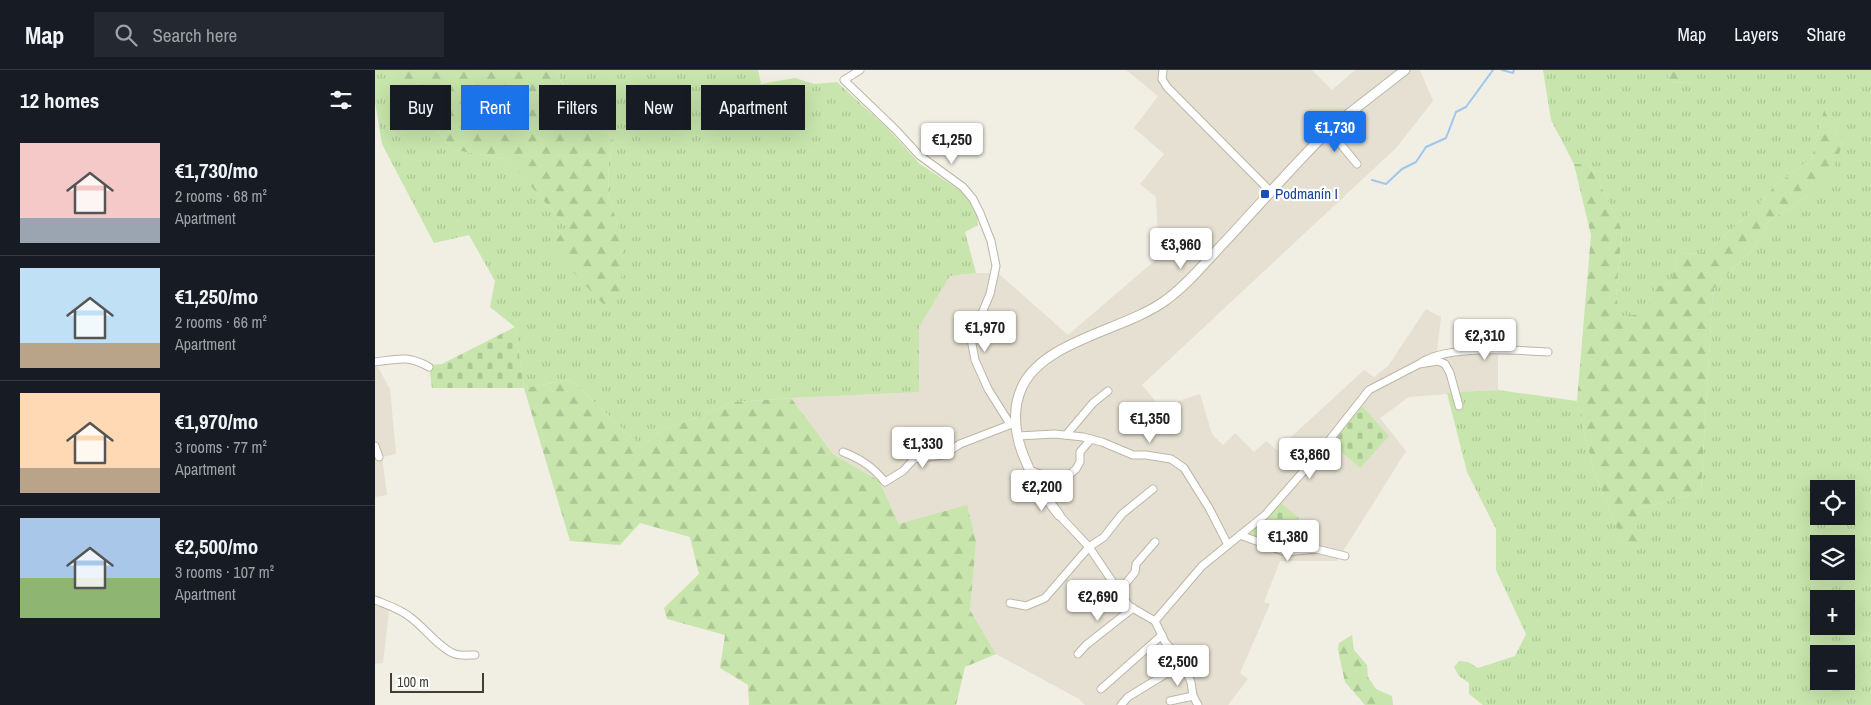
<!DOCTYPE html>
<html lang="en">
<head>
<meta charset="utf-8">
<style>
	body { margin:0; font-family:"Archivo Narrow",sans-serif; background:#242831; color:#f1f3f6; height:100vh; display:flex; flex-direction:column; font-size:19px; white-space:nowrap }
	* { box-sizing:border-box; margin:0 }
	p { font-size:16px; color:#9ea1a6 }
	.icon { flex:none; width:28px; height:28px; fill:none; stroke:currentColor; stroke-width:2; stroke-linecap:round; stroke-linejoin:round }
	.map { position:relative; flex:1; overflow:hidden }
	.side { display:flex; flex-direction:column; background:#171b24; width:375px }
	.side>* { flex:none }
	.guide { position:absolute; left:15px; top:15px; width:475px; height:45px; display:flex; gap:10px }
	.controls { position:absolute; left:1435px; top:410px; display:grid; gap:10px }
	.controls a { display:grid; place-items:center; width:45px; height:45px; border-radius:0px; background:#171b24; box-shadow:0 5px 20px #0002; font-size:25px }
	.scale { position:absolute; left:15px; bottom:12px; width:94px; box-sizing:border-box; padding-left:5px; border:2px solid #433e33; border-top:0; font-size:14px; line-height:18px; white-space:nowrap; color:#433e33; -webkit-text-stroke:4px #fff; paint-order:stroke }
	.price { position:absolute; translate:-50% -42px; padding:0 11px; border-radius:5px; background:#fff; color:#222; font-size:16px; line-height:32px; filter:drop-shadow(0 1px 2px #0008) }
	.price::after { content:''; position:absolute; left:50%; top:30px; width:15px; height:11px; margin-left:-8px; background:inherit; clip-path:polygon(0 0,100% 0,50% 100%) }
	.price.active { background:#1a73e8; color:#fff }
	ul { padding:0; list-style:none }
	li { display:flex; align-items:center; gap:15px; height:125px; padding:0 20px }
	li+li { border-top:1px solid #363941 }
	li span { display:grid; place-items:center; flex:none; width:140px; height:100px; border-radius:0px; color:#555 }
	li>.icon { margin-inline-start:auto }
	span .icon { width:60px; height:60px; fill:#fffc; stroke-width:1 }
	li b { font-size:21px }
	h2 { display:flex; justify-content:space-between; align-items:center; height:60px; padding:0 20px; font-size:21px }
	.chip { padding:0 18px; border-radius:0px; background:#171b24; box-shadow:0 5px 20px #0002; font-size:18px; line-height:45px }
	.chip.active { background:#1a73e8; color:#fff }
	header { display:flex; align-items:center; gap:30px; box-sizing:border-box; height:70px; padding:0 25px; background:#171b24; border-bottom:1px solid #363941 }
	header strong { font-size:24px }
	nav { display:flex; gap:28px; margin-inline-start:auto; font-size:18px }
	.search { width:350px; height:45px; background:#242831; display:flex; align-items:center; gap:12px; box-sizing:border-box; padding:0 18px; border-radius:0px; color:#9ea1a6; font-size:19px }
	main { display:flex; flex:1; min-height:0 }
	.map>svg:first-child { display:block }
</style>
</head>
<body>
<header>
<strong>Map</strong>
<div class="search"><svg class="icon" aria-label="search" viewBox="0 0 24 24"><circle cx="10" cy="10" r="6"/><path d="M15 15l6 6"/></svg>Search here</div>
<nav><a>Map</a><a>Layers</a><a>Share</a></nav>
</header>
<main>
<section class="side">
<h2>12 homes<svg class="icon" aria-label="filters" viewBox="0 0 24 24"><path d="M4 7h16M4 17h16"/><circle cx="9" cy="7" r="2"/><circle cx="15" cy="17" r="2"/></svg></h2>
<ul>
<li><span style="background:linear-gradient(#f6c9c9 75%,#9aa5b1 0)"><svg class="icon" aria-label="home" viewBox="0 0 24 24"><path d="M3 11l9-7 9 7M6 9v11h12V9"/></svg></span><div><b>€1,730/mo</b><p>2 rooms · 68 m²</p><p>Apartment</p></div></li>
<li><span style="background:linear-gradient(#bfe0f5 75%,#b9a48a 0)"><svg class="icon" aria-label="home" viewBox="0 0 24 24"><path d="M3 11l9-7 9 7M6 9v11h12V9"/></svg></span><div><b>€1,250/mo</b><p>2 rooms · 66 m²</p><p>Apartment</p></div></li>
<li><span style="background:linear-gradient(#ffd9b3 75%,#b9a48a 0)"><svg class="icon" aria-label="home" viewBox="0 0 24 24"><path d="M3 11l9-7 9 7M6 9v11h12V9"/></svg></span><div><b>€1,970/mo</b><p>3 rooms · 77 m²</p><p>Apartment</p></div></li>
<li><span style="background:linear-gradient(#a9c7e8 60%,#8fb573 0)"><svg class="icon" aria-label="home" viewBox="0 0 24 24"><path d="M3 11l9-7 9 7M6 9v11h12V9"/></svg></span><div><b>€2,500/mo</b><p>3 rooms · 107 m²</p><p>Apartment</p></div></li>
</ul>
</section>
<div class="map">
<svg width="1496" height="635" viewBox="0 0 1496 635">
	<defs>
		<pattern id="grass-tufts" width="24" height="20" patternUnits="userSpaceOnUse" patternTransform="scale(1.25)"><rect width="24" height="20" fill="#c7e5ac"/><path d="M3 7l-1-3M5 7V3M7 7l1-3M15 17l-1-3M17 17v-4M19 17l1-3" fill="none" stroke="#acc694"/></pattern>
		<pattern id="forest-firs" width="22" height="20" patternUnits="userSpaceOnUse" patternTransform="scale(1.25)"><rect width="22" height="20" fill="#c7e5ac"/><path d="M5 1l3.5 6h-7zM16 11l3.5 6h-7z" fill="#acc694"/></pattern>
		<pattern id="cemetery-stones" width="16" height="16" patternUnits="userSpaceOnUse" patternTransform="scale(1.25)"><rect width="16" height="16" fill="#c7e5ac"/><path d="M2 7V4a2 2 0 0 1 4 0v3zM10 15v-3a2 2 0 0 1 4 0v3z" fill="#acc694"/></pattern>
	</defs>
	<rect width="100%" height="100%" fill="#f1eee3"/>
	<!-- residential -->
	<g fill="#e5e0d1">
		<polygon points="751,0 937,0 957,20 980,0 1045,0 1058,31 1021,78 767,315 785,337 825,324 837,364 848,375 860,363 879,382 891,371 902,380 989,300 999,307 1013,296 1051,239 1066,247 1062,281 1123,277 1123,320 1034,327 1005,348 1031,381 962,491 905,491 889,532 895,534 865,603 873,609 853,635 710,635 704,629 621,584 595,540 601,472 524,454 504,411 458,384 416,328 543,322 544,257 575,206 601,203 623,203 693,265 784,187 781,127 765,114 789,84 759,58 783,26"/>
		<polygon points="0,292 15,319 21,384 7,387 12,425 0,427"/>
		<polygon points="0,528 15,532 8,593 0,594"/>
	</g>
	<!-- grass -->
	<g fill="url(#grass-tufts)" fill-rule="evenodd">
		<path d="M0 0H11L79 80 132 89 191 156 248 173 233 123 234 91 238 71C234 63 226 42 219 37 198 22 192 28 181 0H383L386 14 420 8 439 14 462 12 512 58 545 94 586 121 601 140 603 155 590 162 601 203 575 206 544 257V322L416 328 359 332 283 363 267 377 196 310 149 318 140 257 115 237 120 211 94 165 59 173 7 74 0 32Z"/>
		<path d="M1168 0H1293L1294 12 1317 13 1320 0H1496V635H1108L1094 624V613L1084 606 1079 597 1084 591 1093 592 1103 598 1140 586 1151 564 1121 500V459L1092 402 1072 323 1123 320 1202 331 1218 398 1249 477 1262 439 1326 422 1338 219 1376 181 1394 151 1434 125 1468 74 1449 40 1437 88 1401 115 1377 141 1330 183 1304 184 1295 214 1281 216 1272 244 1246 247 1241 227 1247 160 1215 94H1199L1176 50ZM1444 419H1471V446H1444ZM1444 474H1471V501H1444ZM1444 529H1471V556H1444ZM1444 584H1471V611H1444Z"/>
	</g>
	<!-- forest -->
	<g fill="url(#forest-firs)">
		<path d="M11 0H181C192 29 198 22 219 37 226 42 234 63 238 71L234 91 233 123 248 173 246 218 232 238 176 179 191 156 132 89 79 80Z"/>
		<polygon points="1293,0 1320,0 1318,13 1294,12"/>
		<polygon points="1449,40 1468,74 1456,103 1434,125 1394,151 1376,181 1338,219 1326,422 1262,439 1262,483 1249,477 1218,398 1202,331 1216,165 1199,94 1215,94 1247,160 1241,227 1246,246 1271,244 1281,216 1295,214 1304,184 1330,183 1377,141 1401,115 1437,88"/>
		<polygon points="196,310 267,377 283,363 359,332 416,328 458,384 504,411 524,454 592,435 601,472 595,540 621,584 590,597 581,635 374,635 373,615 345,598 350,565 292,549 289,538 324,504 315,467 265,453 245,475 195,471 149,318"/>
		<polygon points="977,565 979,580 992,595 993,607 1001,619 1017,626 1018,635 990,635 970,612 963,580 964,573"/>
	</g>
	<!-- cemetery -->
	<g fill="url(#cemetery-stones)">
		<polygon points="140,257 149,318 57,318 54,295 67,294"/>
		<polygon points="988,337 1014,366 985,398 959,375 957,371 982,340"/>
		<polygon points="905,433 924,448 906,474 877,466 874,462 888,451"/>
	</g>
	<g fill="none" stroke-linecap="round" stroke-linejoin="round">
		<!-- stream -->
		<g stroke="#9fc7ee" stroke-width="2">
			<polyline points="1127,0 1138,3 1139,0"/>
			<polyline points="997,110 1011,114 1027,99 1041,92 1051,77 1071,68 1081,42 1091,37 1118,0"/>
		</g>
		<defs>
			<g id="minor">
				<polyline points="485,0 469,10 521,60 544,85 588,117 598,129 605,143 616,171 621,196 615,224 596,269 600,290 613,319 635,354"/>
				<polyline points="788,0 787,9 792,17 896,122"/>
				<polyline points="954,60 982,94"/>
				<path d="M0 292C24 289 32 285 54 297"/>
				<path d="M1047 292C1074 275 1141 280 1173 282"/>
				<polyline points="691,365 718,333 733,321"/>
				<polyline points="643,366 680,364 708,367 727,372 758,385 771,385 796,389 809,398 834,438 853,475"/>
				<polyline points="0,376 4,387"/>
				<path d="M468 382C486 389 498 397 510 412L528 401 539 389 568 385 585 374 637 354"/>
				<polyline points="654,400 674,407 683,415 668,424"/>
				<polyline points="683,415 701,399 705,392 705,382 716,369"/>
				<polyline points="684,445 714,477 754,536 780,551 790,572 806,590 816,612 818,626 823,635"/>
				<polyline points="865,465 911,482 941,479 970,486"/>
				<polyline points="744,522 760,502 761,494 780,472"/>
				<path d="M0 530C12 535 25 539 35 547 49 557 65 579 80 584 86 586 94 585 100 585"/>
				<polyline points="635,533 651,536 670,528 714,477 729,467 747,444 778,419"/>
				<polyline points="780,551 827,496 890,445 941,387 994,320 1044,294 1063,291 1070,294 1075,303 1084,336"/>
				<polyline points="703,584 711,575 758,538"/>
				<polyline points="726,619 787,565"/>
				<polyline points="795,631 818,626"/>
				<polyline points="746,635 753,627 807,594"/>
			</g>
			<path id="tertiary" d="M684 445C657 410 627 361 647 317 669 270 751 260 791 230 811 216 828 195 845 177 880 140 914 100 950 64 958 56 968 49 976 42 994 28 1012 14 1030 0"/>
		</defs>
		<!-- minor casing -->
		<use href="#minor" stroke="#bcb6a6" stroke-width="9"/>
		<!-- tertiary casing -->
		<use href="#tertiary" stroke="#bcb6a6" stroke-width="11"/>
		<!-- minor -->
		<use href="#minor" stroke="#fff" stroke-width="7"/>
		<!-- tertiary -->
		<use href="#tertiary" stroke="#fff" stroke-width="9"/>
	</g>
	<!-- markers -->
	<rect fill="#1a4fb4" stroke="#fff" stroke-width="2" x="885" y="119" width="10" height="10" rx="2.5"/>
	<g text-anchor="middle" stroke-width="4.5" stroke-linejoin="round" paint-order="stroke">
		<!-- transit labels -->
		<g font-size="15" fill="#164399" stroke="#fff" text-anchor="start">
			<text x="900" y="129">Podmanín I</text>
		</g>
	</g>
</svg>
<div class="controls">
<a><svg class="icon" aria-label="locate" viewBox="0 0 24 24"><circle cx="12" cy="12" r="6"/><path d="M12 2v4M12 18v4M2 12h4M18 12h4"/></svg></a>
<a><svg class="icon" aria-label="layers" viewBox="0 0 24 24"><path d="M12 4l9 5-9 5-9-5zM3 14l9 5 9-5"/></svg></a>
<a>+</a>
<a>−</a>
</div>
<div class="scale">100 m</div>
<b class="price active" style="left:960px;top:83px">€1,730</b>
<b class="price" style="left:577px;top:95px">€1,250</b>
<b class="price" style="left:806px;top:200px">€3,960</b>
<b class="price" style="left:610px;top:283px">€1,970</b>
<b class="price" style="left:1110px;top:291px">€2,310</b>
<b class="price" style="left:775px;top:374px">€1,350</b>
<b class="price" style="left:548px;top:399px">€1,330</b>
<b class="price" style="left:935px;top:410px">€3,860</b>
<b class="price" style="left:667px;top:442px">€2,200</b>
<b class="price" style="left:913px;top:492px">€1,380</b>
<b class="price" style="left:723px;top:552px">€2,690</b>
<b class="price" style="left:803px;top:617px">€2,500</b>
<div class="guide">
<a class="chip">Buy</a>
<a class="chip active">Rent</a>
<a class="chip">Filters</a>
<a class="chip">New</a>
<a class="chip">Apartment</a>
</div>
</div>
</main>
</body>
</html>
